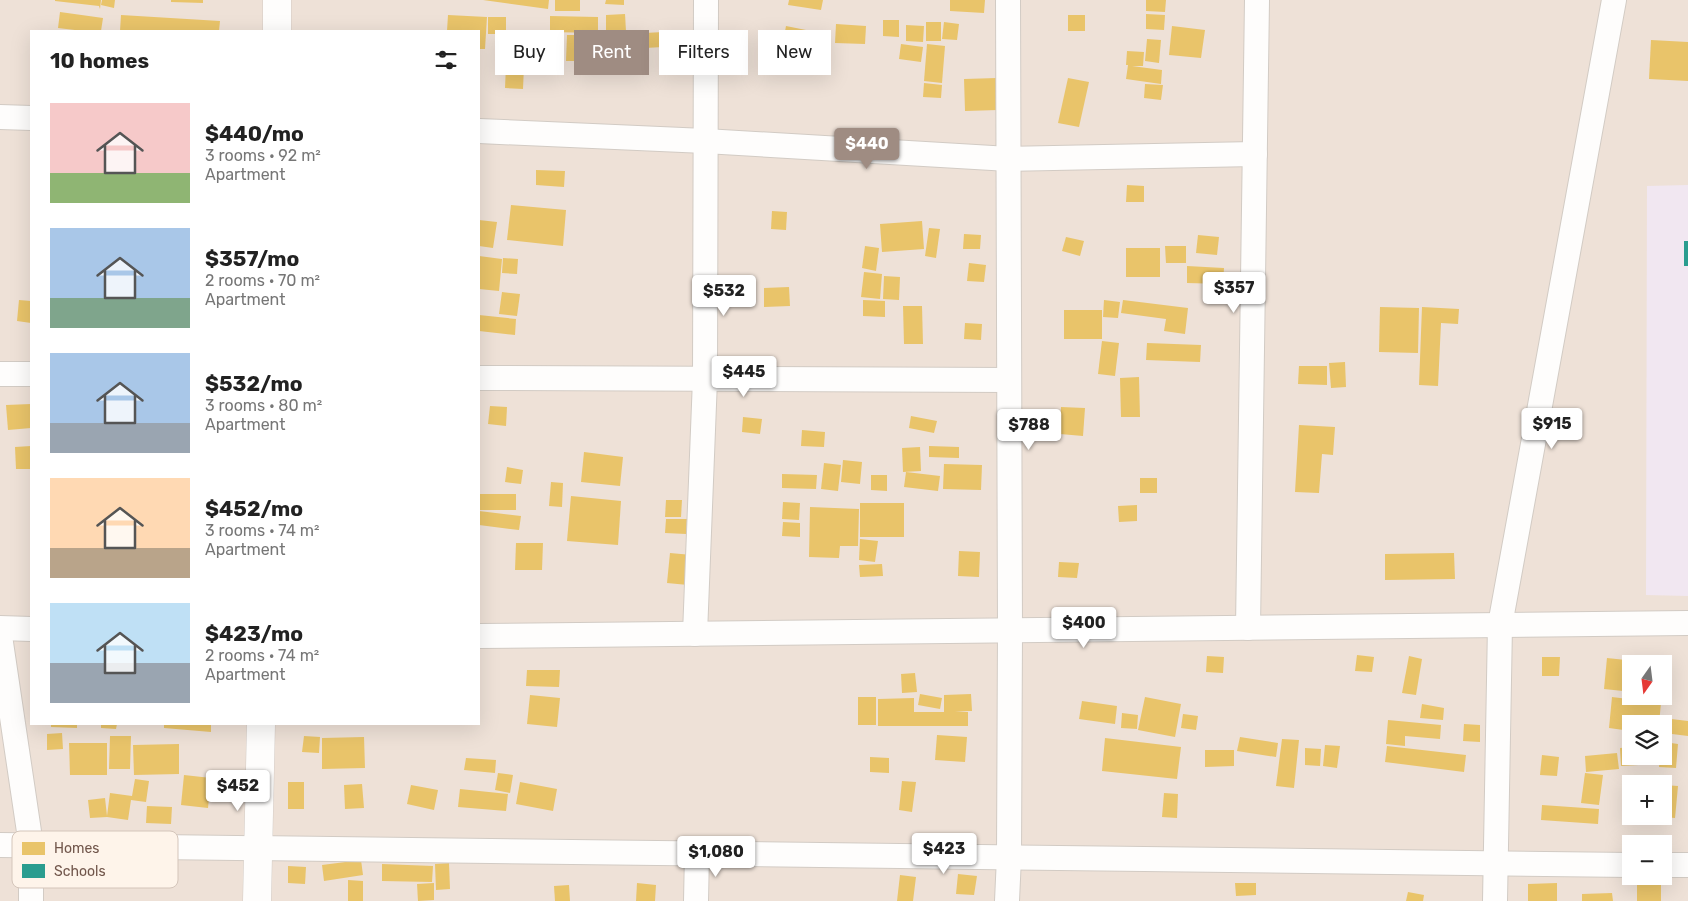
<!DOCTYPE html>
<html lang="en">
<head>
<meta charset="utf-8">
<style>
	body { margin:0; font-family:Rubik,sans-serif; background:#f2f2f2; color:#222; height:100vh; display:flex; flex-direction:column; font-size:19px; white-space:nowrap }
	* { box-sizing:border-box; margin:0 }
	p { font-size:16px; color:#767676 }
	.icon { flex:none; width:28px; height:28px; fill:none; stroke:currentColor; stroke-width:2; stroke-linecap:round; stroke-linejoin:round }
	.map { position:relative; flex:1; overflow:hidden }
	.side { position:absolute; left:30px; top:30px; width:450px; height:695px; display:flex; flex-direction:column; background:#fff; border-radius:0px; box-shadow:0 5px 20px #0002 }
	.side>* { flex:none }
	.hud { position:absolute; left:495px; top:30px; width:475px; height:45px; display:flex; gap:10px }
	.needle { width:32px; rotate:194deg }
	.controls { position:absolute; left:1622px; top:655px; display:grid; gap:10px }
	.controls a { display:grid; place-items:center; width:50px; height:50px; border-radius:0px; background:#fff; box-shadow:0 5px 20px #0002; font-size:25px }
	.price { position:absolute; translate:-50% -42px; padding:0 11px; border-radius:5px; background:#fff; color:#222; font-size:16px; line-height:32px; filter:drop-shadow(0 1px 2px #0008) }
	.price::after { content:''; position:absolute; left:50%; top:30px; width:15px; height:11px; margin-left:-8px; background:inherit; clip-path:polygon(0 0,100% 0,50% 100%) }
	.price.selected { background:#9f8c82; color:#fff }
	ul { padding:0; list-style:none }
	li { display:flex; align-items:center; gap:15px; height:125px; padding:0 20px }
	li span { display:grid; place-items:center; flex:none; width:140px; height:100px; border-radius:0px; color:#555 }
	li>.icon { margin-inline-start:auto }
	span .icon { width:60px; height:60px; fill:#fffc; stroke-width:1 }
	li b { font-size:21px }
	h2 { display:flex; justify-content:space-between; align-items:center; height:60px; padding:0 20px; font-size:21px }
	.tag { padding:0 18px; border-radius:0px; background:#fff; box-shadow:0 5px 20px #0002; font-size:18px; line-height:45px }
	.tag.selected { background:#9f8c82; color:#fff }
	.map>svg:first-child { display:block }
</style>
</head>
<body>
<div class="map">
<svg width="1688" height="901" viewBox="0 0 1688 901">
	<rect width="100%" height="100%" fill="#f5efe9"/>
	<!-- residential -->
	<path fill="#eee1d7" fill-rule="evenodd" d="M0 0H1688V901H0ZM31 31H479V724H31ZM1631 664H1664V696H1631ZM1631 724H1664V756H1631ZM1631 784H1664V816H1631ZM1631 844H1664V876H1631Z"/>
	<!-- education -->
	<polygon fill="#f1e7f1" points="1688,185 1688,596 1646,595 1647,186"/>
	<!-- homes -->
	<g fill="#e9c46a">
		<polygon points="55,0 101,0 100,9 99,6 55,1"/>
		<polygon points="102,0 115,0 114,8 101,5"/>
		<polygon points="171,0 203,0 203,3 171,2"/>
		<polygon points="483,0 549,0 548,9"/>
		<rect x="555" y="0" width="25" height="11"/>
		<polygon points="606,0 624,0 624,5 605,4"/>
		<polygon points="789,0 823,0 821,10 788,5"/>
		<polygon points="950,0 985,0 984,13 950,11"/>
		<polygon points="1146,0 1166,0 1165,12 1146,11"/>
		<polygon points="60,12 103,18 101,31 83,31 58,28"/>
		<polygon points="625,14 626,31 606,31 606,15"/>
		<polygon points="1146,14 1165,15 1164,30 1146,29"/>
		<polygon points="121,15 220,21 219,31 120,31"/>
		<polygon points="448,15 487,17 485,49 479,49 479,31 447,31"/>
		<rect x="1068" y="15" width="17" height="16"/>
		<polygon points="550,16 598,17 598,33 550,32"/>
		<rect x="488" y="17" width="18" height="17"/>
		<polygon points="883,20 899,20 899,37 883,36"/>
		<rect x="926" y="22" width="15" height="19"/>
		<polygon points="944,22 959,24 957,40 942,39"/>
		<polygon points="836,24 866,26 865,44 835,43"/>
		<polygon points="906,25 924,26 923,42 906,41"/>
		<polygon points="786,26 806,30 804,40 784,37"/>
		<polygon points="1172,26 1205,30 1201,58 1169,55"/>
		<polygon points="663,32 663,47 645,48 645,33"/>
		<polygon points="567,35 583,35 583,61 566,61"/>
		<polygon points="1147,39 1161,40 1159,63 1145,61"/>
		<polygon points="1651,40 1688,42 1688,81 1649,79"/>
		<polygon points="901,44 923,47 921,62 899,59"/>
		<polygon points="927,44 945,46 942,83 924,81"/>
		<polygon points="506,49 522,49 522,64 506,63"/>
		<polygon points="1127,51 1144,52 1143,66 1132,66 1162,70 1161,84 1126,79 1128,65 1126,65"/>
		<polygon points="506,65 524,66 523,89 505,88"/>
		<polygon points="997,78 998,110 965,111 964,79"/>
		<polygon points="1068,78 1089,82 1079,127 1058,123"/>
		<polygon points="924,83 942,85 941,98 923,97"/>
		<polygon points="1145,84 1163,85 1161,100 1144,98"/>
		<polygon points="536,170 565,171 564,187 536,185"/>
		<polygon points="1127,185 1144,186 1144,202 1126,202"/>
		<polygon points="511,205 566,210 563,246 507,240"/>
		<polygon points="772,211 787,212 786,230 771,229"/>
		<polygon points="479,220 497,222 493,248 479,246"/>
		<polygon points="922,221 924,249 882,252 880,224"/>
		<polygon points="929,228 940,229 936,258 925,256"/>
		<polygon points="964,234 981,235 980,249 963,249"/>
		<polygon points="1198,235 1219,237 1217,255 1196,253"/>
		<polygon points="1066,237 1084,241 1080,256 1062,251"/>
		<polygon points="865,246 879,248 876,271 862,268"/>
		<polygon points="1165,246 1186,246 1186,263 1166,263"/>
		<rect x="1126" y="248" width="34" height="29"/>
		<polygon points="479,256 502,259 499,291 479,289"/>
		<polygon points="503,258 518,259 517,274 502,273"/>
		<polygon points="969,263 986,265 984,282 967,281"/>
		<polygon points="1187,266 1224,268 1223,284 1187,283"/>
		<polygon points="864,272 882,274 880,299 861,297"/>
		<polygon points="884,276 900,277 899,300 883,299"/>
		<polygon points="789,287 790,306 764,307 764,288"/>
		<polygon points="502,292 520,294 517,316 499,314"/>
		<polygon points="19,300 31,301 31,323 17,321"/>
		<polygon points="863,300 885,301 885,317 863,316"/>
		<polygon points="1104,300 1120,302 1118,318 1103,317"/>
		<polygon points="1123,300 1188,308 1185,334 1164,331 1166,319 1121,313"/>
		<polygon points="903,306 922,306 923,344 904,344"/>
		<polygon points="1380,307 1419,308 1418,353 1379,352"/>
		<polygon points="1422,307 1459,309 1458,324 1441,323 1438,386 1419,385"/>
		<rect x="1064" y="310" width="38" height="29"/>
		<polygon points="479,315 516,319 515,335 479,331"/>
		<polygon points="965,323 982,324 981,340 964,339"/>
		<polygon points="1102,341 1119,343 1115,376 1098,374"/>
		<polygon points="1147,343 1201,345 1200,362 1146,360"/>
		<polygon points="1345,362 1346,387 1331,388 1329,363"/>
		<polygon points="1299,366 1327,366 1327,385 1298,384"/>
		<polygon points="1139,377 1140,417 1121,417 1120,378"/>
		<polygon points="31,404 31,428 8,430 6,405"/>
		<polygon points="490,406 507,407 506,426 488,424"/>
		<polygon points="1061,407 1085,408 1083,436 1060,434"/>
		<polygon points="911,416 937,421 934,433 909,428"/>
		<polygon points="743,417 762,419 760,434 742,432"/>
		<polygon points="1299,425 1335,427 1333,455 1322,454 1319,493 1295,492"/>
		<polygon points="802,430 825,432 824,447 801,446"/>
		<polygon points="31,446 31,469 16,469 15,447"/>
		<polygon points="929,446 959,447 959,458 929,457"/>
		<polygon points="920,447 921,471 903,472 902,448"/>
		<polygon points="584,452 623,457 620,486 581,482"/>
		<polygon points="843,460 862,462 860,484 841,482"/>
		<polygon points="824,463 841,465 838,491 821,489"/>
		<polygon points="944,464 982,465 981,490 943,489"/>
		<polygon points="507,467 523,470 521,484 505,482"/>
		<polygon points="906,472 940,476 938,491 904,487"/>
		<polygon points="782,474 817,475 816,489 782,488"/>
		<polygon points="871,475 887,475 887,491 871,490"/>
		<rect x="1140" y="478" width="17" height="15"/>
		<polygon points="551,482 563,483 562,507 549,506"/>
		<rect x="479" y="494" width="37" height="16"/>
		<polygon points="571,496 621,501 618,545 567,541"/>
		<polygon points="666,500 682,500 681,517 665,517"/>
		<polygon points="783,502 800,503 799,520 782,519"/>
		<rect x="860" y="503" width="44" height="34"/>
		<polygon points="1137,505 1137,521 1119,522 1118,506"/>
		<polygon points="810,507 859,509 858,546 840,546 839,558 809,557"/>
		<polygon points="479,511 521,516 519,530 479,525"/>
		<polygon points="666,519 687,519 686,534 665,533"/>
		<polygon points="783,522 800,523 800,537 782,536"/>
		<polygon points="860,539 878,541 875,562 859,560"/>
		<polygon points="516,543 543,543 542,570 515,570"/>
		<polygon points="959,551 980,552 979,577 958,576"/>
		<polygon points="670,553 692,555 688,585 667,583"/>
		<polygon points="1454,553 1455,579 1385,580 1385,554"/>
		<polygon points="1059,562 1079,563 1077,578 1058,577"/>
		<polygon points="882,564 883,576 860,577 859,565"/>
		<polygon points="1357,655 1374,657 1372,672 1355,671"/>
		<polygon points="1207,656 1224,657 1223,673 1206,672"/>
		<polygon points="1409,656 1422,659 1416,695 1402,693"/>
		<polygon points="1542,657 1560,657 1559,676 1542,676"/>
		<polygon points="1607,658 1626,660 1623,691 1604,689"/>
		<polygon points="527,670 560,670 559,687 526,686"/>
		<polygon points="915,673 917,692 902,693 901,674"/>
		<polygon points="920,694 942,698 940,709 918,705"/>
		<polygon points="971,694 972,711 955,711 968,712 968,726 878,726 878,699 914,698 914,712 944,712 944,695"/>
		<polygon points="530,695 560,698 557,727 527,724"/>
		<rect x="858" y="697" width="18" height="28"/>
		<polygon points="1145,697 1181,704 1175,737 1138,730"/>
		<polygon points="1612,697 1661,703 1659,724 1631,724 1631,731 1609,728"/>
		<polygon points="1082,701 1117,706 1115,724 1079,719"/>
		<polygon points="1422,704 1444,708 1443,720 1420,718"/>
		<polygon points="1122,713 1138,715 1137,729 1121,728"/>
		<polygon points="1183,714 1198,716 1196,730 1181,728"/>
		<polygon points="1663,718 1688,721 1688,736 1664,733"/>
		<polygon points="1388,720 1441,725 1440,739 1405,736 1405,746 1386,744"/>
		<polygon points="51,724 77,724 77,728 51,727"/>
		<polygon points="101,724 117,724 116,729 101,728"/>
		<polygon points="164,724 211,724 211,732 164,728"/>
		<polygon points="1464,724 1480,725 1480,742 1463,741"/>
		<polygon points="62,733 63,749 47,750 47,734"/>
		<polygon points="937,735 967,737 965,762 935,760"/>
		<polygon points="110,736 131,736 130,769 109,769"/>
		<polygon points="304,736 320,737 319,753 302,752"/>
		<polygon points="364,737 365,768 322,769 322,738"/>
		<polygon points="1240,737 1278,743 1276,757 1237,751"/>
		<polygon points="1105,738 1181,747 1177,779 1102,771"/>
		<polygon points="1282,739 1299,740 1294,788 1276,786"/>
		<polygon points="1664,742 1678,744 1676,768 1659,767 1660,756 1664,756"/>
		<polygon points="69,743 107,743 107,775 70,775"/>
		<polygon points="179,744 179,774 134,775 133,745"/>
		<polygon points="1325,745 1340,746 1337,768 1323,766"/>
		<polygon points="1387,746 1466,755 1464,772 1385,762"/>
		<polygon points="1631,747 1631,756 1656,756 1656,764 1621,766 1620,748"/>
		<polygon points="1305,748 1321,749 1320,766 1305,765"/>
		<polygon points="1205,750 1234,750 1234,766 1205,767"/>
		<polygon points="1617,753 1619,769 1586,772 1585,756"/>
		<polygon points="1542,755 1559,757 1557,776 1540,775"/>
		<polygon points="870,757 889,758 889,773 870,772"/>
		<polygon points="466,758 496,760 495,773 464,770"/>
		<polygon points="498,773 513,775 510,793 495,790"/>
		<polygon points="1585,773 1603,775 1599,805 1581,803"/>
		<polygon points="184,775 211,778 208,808 181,805"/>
		<polygon points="135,779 149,781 146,802 131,800 128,820 107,817 90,818 88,800 105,798 107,816 110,793 132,796"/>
		<polygon points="902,781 916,782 912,812 899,810"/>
		<rect x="288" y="782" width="16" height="27"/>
		<polygon points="520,782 557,789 553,811 516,804"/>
		<polygon points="362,784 364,808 345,809 344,785"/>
		<polygon points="411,785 438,790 434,810 407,804"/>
		<polygon points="1664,785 1678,786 1675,818 1664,817"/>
		<polygon points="460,789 508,794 506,811 458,807"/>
		<polygon points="1164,793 1178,794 1177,818 1162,817"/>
		<polygon points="1542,805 1599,809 1598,824 1541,820"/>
		<polygon points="147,806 172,807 171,824 146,823"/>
		<polygon points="361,860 363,875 324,881 322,865"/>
		<polygon points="449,863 450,889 436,890 435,864"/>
		<polygon points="382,864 433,866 432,882 382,881"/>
		<polygon points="288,866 306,867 305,884 288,883"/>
		<polygon points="958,874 977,876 974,895 956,894"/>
		<polygon points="900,875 916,877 913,901 897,901"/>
		<polygon points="348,880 363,881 363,901 348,901"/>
		<rect x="1637" y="882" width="24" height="19"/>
		<polygon points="434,883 434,900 418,901 417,884"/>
		<polygon points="637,883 656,885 655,901 636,901"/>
		<polygon points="1235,883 1256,883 1256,895 1236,896"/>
		<polygon points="1557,883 1557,901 1528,901 1528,884"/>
		<polygon points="569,885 570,901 555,901 554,886"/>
		<polygon points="1408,892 1424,895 1423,901 1406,901"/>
		<polygon points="1612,893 1613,901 1582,901 1582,894"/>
	</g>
	<!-- schools -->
	<rect fill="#2a9d8f" x="1684" y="241" width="4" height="25"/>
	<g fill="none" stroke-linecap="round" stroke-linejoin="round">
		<defs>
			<g id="street">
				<polyline points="0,117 31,118"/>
				<polyline points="479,131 705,141 1009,159 1255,154"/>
				<polyline points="0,374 31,374"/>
				<polyline points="479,378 1009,380"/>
				<polyline points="0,628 31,629"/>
				<polyline points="1248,628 1257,0"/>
				<polyline points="695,634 705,379 706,0"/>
				<polyline points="0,636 31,845 31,901"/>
				<polyline points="479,636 1688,623"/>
				<polyline points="0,845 1631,865"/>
				<polyline points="1664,865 1688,865"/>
				<polyline points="696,901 697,853"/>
				<polyline points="1007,901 1009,857 1010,631 1008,0"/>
				<polyline points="1495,901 1500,625 1614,0"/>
			</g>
			<g id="secondary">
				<polyline points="277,31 277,0"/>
				<polyline points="257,901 261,724"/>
			</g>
		</defs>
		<!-- street casing -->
		<use href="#street" stroke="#d2cbc4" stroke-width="26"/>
		<!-- secondary casing -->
		<use href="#secondary" stroke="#d4ccc6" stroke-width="29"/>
		<!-- street -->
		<use href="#street" stroke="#fefdfc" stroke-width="24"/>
		<!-- secondary -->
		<use href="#secondary" stroke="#fefdfc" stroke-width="28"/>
	</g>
	<!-- legend -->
	<rect x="12" y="831" width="166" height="57" rx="8" fill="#fef4ea" stroke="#d4c5ba" stroke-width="1"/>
	<rect x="22" y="842" width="23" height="13" fill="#e9c46a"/>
	<rect x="22" y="864" width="23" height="14" fill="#2a9d8f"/>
	<g font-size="14" fill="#71564b">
		<text x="54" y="853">Homes</text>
		<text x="54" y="876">Schools</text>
	</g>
</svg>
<div class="controls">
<a><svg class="needle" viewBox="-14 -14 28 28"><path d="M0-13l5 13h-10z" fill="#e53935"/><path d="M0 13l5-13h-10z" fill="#767676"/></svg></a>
<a><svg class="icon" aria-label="layers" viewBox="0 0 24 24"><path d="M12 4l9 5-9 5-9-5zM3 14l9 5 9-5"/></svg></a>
<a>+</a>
<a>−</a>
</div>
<b class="price selected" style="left:867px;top:170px">$440</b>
<b class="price" style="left:1234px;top:314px">$357</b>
<b class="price" style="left:724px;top:317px">$532</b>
<b class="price" style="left:744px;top:398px">$445</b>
<b class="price" style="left:1552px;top:450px">$915</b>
<b class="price" style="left:1029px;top:451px">$788</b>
<b class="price" style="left:1084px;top:649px">$400</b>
<b class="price" style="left:238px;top:812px">$452</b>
<b class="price" style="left:944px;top:875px">$423</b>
<b class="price" style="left:716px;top:878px">$1,080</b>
<div class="hud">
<a class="tag">Buy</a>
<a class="tag selected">Rent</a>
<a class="tag">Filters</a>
<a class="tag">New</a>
</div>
<section class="side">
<h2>10 homes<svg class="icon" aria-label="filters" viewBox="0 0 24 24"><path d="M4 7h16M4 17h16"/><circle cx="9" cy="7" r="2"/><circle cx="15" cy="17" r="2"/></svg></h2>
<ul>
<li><span style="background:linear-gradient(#f6c9c9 70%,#8fb573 0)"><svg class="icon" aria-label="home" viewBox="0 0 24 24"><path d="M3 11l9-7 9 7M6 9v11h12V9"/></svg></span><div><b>$440/mo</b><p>3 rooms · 92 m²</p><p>Apartment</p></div></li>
<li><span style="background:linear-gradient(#a9c7e8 70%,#7fa58c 0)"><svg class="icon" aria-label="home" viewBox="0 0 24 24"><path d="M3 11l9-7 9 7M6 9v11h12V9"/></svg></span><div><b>$357/mo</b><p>2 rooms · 70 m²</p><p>Apartment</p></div></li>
<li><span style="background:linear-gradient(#a9c7e8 70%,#9aa5b1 0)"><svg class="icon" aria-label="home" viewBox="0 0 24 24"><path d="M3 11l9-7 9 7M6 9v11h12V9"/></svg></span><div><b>$532/mo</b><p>3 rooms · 80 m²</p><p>Apartment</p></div></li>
<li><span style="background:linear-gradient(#ffd9b3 70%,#b9a48a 0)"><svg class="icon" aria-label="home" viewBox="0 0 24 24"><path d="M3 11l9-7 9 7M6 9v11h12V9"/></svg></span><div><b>$452/mo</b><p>3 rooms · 74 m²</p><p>Apartment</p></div></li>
<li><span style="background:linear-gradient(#bfe0f5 60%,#9aa5b1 0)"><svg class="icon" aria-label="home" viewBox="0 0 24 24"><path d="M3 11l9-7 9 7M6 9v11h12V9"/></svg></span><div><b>$423/mo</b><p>2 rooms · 74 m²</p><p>Apartment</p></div></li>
</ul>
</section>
</div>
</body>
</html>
